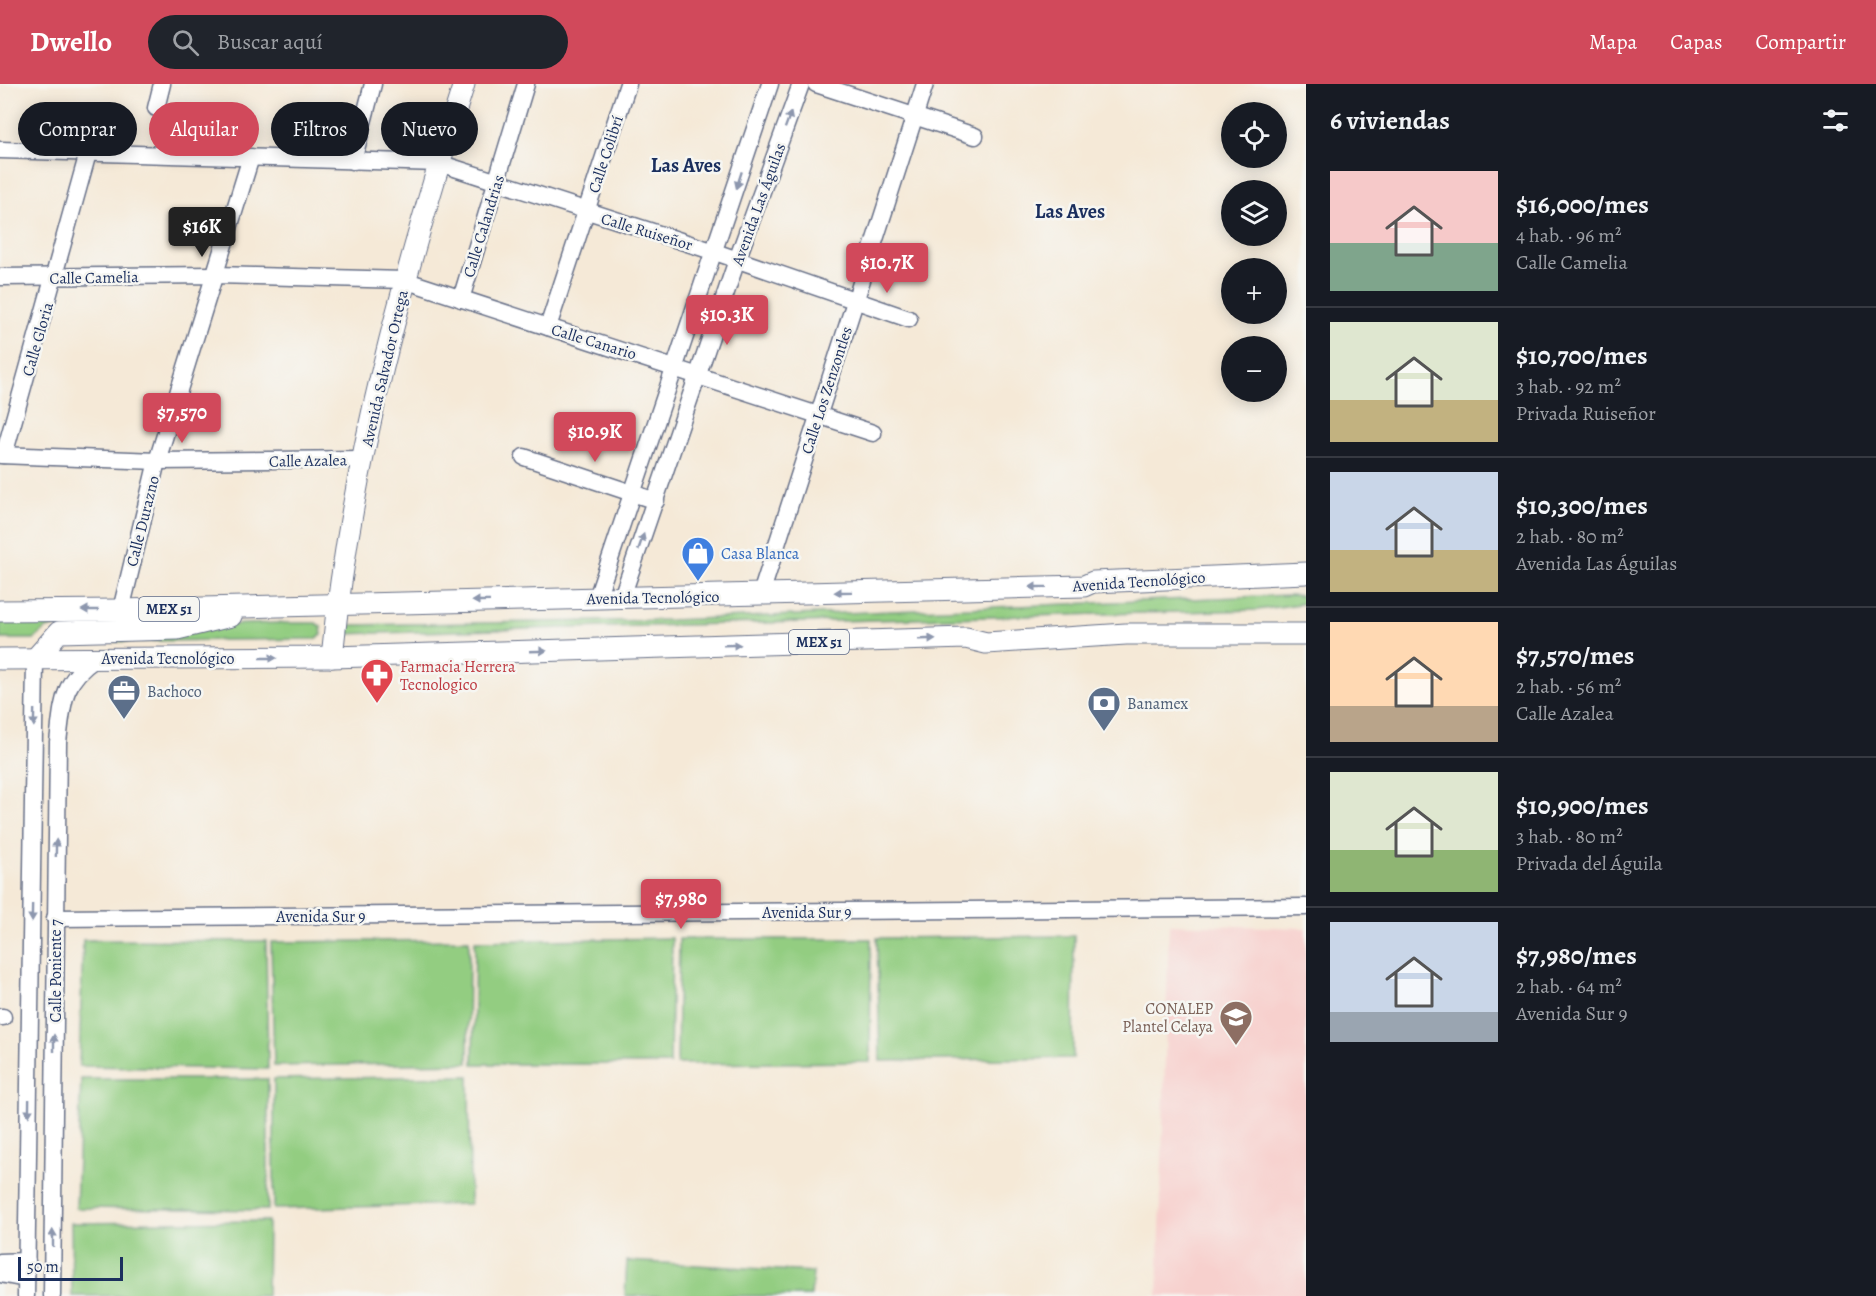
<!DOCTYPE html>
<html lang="es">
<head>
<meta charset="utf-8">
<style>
	body { margin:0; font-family:Alegreya,serif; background:#20242c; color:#f1f3f6; height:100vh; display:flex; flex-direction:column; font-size:22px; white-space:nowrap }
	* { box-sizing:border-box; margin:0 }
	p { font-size:20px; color:#9ea1a6 }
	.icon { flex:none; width:33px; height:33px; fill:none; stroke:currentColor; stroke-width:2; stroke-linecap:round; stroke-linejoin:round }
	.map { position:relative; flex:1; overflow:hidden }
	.drawer { display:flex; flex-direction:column; background:#171b24; width:570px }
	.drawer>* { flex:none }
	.guide { position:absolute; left:18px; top:18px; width:570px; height:54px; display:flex; gap:12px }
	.tools { position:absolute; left:1221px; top:18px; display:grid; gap:12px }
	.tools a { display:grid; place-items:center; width:66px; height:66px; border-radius:50%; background:#171b24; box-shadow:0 3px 15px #0003; font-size:30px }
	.scale { position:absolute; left:18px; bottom:15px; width:105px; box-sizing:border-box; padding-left:6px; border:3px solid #1b2f5e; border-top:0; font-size:16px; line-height:21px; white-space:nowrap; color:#1b2f5e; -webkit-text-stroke:4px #f6f6f2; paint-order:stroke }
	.price { position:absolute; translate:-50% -51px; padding:0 14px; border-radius:6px; background:#d1495b; color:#fff; font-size:20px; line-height:39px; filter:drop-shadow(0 2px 3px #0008) }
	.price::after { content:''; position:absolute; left:50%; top:36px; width:18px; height:14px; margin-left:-9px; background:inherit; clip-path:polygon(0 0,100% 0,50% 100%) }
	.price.on { background:#222; color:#fff }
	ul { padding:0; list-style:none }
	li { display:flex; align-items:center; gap:18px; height:150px; padding:0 24px }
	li+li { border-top:2px solid #363941 }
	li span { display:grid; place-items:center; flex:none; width:168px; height:120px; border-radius:0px; color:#555 }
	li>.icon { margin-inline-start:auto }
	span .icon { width:72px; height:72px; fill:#fffc; stroke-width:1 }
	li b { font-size:26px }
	h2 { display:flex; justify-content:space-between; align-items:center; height:72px; padding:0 24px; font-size:26px }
	.tag { padding:0 21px; border-radius:27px; background:#171b24; box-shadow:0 3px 15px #0003; font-size:21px; line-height:54px }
	.tag.on { background:#d1495b; color:#fff }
	header { display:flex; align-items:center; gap:36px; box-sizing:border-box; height:84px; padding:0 30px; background:#d1495b; color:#fff }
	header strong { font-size:28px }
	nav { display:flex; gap:33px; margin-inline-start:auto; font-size:21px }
	.search { width:420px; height:54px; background:#20242c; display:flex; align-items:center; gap:15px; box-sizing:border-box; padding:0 21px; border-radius:33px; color:#9ea1a6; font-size:22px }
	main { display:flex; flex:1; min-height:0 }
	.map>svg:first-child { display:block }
</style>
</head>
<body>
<header>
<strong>Dwello</strong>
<div class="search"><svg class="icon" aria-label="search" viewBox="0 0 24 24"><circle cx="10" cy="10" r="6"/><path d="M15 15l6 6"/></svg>Buscar aquí</div>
<nav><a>Mapa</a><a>Capas</a><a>Compartir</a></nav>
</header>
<main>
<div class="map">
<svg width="1306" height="1212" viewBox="0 0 1306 1212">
	<rect width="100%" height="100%" fill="#f6f6f2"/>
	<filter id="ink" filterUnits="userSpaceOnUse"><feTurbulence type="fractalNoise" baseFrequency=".0167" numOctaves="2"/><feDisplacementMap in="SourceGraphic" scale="12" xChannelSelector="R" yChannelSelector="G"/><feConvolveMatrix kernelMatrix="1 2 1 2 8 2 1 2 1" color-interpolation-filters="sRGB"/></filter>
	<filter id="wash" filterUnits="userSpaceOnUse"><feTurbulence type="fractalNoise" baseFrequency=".008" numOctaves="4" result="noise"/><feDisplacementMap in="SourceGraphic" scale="24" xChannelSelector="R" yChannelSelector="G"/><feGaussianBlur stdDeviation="1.35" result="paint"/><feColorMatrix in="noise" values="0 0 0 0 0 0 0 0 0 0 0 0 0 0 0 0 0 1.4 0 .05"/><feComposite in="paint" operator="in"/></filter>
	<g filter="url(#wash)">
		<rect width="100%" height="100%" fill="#f5e9d7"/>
		<!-- built -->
		<polygon fill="#f7d0cd" points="1169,840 1306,844 1306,1212 1158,1212"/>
		<!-- green -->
		<g fill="#93cd81" stroke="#577e70" stroke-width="1.5">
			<polygon points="1289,511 1306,512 1306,519 1257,526 341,550 341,542 350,541 671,536"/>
			<polygon points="37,537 68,538 46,545 34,555 0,555 0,538"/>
			<polygon points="276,539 316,539 321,543 322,551 315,555 75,558 225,541"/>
			<polygon points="1074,852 1073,974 880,977 877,854"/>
			<polygon points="672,854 670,980 473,980 475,857"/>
			<polygon points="679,855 871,855 870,978 677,980"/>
			<polygon points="83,856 266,857 268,985 79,982"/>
			<polygon points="469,856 468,979 274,982 271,858"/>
			<polygon points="469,992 470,1120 274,1125 274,995"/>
			<polygon points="81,995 268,995 268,1126 76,1124"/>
			<polygon points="268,1137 267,1212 72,1212 71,1139"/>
			<polygon points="627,1177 813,1188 811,1212 625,1212"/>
		</g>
	</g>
	<g filter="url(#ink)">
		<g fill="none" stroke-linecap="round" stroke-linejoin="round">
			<defs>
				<g id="minor">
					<polyline points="816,0 975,52"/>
					<polyline points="156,24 162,0"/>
					<polyline points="0,66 439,79 715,168 909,235"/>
					<polyline points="353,77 373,0"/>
					<polyline points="0,193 216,191 404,196 873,349"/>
					<polyline points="461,215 526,0"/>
					<polyline points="548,243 628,0"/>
					<polyline points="0,371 157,377 363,375"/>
					<polyline points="4,371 88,69"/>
					<polyline points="524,373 656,417"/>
					<polyline points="761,510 925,0"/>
					<polyline points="622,513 737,176 801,0"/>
					<polyline points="597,514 770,0"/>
					<polyline points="121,526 157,377 251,73"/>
					<polyline points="55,834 1306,823"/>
					<polyline points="0,933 3,933"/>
					<polyline points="0,1178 27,1177"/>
					<polyline points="0,1190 26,1195"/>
					<polyline points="26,1212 35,575"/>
					<path d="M52 1212 58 658C63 620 61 598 95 575"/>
				</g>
				<g id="major">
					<polyline points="0,527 121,526 1084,502 1093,498 1306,489"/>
					<path d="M332 573C351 378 405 186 464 0"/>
					<polyline points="0,575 332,573 966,554 986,559 1126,550 1306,550"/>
					<polyline points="35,575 59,548 177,545 231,532"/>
				</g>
			</defs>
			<!-- minor casing -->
			<use href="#minor" stroke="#677088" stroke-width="19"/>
			<!-- major casing -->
			<use href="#major" stroke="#677088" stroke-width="23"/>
			<!-- minor -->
			<use href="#minor" stroke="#fff" stroke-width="16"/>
			<!-- major -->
			<use href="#major" stroke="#fff" stroke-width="21"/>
		</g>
		<!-- one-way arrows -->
		<defs><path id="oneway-solid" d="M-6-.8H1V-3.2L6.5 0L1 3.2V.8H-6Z" transform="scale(1.5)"/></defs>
		<g fill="#8d97ae">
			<use href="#oneway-solid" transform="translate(788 36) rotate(-70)"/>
			<use href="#oneway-solid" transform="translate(739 96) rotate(108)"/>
			<use href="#oneway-solid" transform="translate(641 458) rotate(-71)"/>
			<use href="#oneway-solid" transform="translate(1038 503) rotate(179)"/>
			<use href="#oneway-solid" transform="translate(843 508) rotate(179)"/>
			<use href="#oneway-solid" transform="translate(481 517) rotate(179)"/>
			<use href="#oneway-solid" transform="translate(90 526) rotate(180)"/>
			<use href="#oneway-solid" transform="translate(927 555) rotate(-2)"/>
			<use href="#oneway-solid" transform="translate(732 561) rotate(-2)"/>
			<use href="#oneway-solid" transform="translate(538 567) rotate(-2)"/>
			<use href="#oneway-solid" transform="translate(268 574)"/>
			<use href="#oneway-solid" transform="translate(34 634) rotate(91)"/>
			<use href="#oneway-solid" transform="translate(56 764) rotate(-89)"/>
			<use href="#oneway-solid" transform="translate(32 829) rotate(91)"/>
			<use href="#oneway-solid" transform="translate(54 959) rotate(-90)"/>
			<use href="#oneway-solid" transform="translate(29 1024) rotate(91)"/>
			<use href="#oneway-solid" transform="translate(53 1154) rotate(-90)"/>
		</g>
	</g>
	<!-- icons -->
	<defs>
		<symbol id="shop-pin" viewBox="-11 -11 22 30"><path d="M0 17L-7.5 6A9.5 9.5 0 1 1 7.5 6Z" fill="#3f7fe0" stroke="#f6f6f2"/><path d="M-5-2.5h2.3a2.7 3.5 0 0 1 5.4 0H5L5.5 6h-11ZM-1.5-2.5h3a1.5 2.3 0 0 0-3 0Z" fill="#fff"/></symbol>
		<symbol id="pharmacy-pin" viewBox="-11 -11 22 30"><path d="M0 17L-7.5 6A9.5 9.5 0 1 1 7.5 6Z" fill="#e0444e" stroke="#f6f6f2"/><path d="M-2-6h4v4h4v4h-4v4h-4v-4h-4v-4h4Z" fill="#fff"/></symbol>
		<symbol id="office-pin" viewBox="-11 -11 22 30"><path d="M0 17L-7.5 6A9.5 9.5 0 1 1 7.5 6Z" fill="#5c6f8a" stroke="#f6f6f2"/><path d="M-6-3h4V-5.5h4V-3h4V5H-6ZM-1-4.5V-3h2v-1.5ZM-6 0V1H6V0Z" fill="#fff"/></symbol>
		<symbol id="bank-pin" viewBox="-11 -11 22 30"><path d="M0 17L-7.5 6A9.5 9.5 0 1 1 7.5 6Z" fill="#5c6f8a" stroke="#f6f6f2"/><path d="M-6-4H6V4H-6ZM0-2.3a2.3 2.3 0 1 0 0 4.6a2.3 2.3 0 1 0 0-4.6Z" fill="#fff"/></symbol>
		<symbol id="school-pin" viewBox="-11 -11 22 30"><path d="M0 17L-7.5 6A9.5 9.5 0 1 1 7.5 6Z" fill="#8d6e63" stroke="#f6f6f2"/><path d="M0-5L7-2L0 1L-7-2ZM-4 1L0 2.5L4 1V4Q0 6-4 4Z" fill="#fff"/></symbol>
	</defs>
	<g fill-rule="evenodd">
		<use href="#shop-pin" x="679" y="450" width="38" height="52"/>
		<use href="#pharmacy-pin" x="358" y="572" width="38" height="52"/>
		<use href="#office-pin" x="105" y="588" width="38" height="52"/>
		<use href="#bank-pin" x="1085" y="600" width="38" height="52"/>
		<use href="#school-pin" x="1217" y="914" width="38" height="52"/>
	</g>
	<g text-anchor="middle" stroke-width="5" stroke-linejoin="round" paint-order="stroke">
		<!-- shield labels -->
		<g fill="#f6f6f2" stroke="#5d6b8a" stroke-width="1.5">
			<rect x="139" y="513" width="60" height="24" rx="4.5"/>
			<rect x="789" y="546" width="60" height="24" rx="4.5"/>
		</g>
		<g font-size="15" font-weight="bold" fill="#1b2f5e">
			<text x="169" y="530">MEX 51</text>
			<text x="819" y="563">MEX 51</text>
		</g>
		<!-- street labels -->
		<g font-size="16" fill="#1b2f5e" stroke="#f6f6f2">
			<text transform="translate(605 70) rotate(-72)" y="6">Calle Colibrí</text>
			<text transform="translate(758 120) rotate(-70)" y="6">Avenida Las Águilas</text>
			<text transform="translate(483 142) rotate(-73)" y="6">Calle Calandrias</text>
			<text transform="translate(647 147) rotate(17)" y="6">Calle Ruiseñor</text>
			<text transform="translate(94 193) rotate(-1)" y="6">Calle Camelia</text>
			<text transform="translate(37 255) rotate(-74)" y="6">Calle Gloria</text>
			<text transform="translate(594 257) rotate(17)" y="6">Calle Canario</text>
			<text transform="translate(384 284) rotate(-77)" y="6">Avenida Salvador Ortega</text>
			<text transform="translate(826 306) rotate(-72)" y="6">Calle Los Zenzontles</text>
			<text transform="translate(308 376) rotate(-1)" y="6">Calle Azalea</text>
			<text transform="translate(142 437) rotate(-76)" y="6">Calle Durazno</text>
			<text transform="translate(1139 497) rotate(-4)" y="6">Avenida Tecnológico</text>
			<text transform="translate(653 513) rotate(-1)" y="6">Avenida Tecnológico</text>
			<text x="168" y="580">Avenida Tecnológico</text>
			<text x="807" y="834">Avenida Sur 9</text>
			<text x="321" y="838">Avenida Sur 9</text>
			<text transform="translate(55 887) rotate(-90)" y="6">Calle Poniente 7</text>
		</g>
		<!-- shop labels -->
		<g font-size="16" fill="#366cbe" stroke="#f6f6f2" text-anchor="start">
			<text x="721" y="475">Casa Blanca</text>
		</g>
		<!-- health labels -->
		<g font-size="16" fill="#be3a42" stroke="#f6f6f2" text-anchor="start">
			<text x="400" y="588">Farmacia Herrera<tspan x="400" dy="18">Tecnologico</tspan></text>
		</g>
		<!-- service labels -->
		<g font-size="16" fill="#4e5e75" stroke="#f6f6f2" text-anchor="start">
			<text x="147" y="613">Bachoco</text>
			<text x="1127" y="625">Banamex</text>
		</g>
		<!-- education labels -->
		<g font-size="16" fill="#785e54" stroke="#f6f6f2" text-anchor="end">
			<text x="1213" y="930">CONALEP<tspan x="1213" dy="18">Plantel Celaya</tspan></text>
		</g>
		<!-- quarter labels -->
		<g font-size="20" font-weight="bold" fill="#1b2f5e" stroke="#f6f6f2">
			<text x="686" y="88">Las Aves</text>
			<text x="1070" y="134">Las Aves</text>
		</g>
	</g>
</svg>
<div class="tools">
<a><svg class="icon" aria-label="locate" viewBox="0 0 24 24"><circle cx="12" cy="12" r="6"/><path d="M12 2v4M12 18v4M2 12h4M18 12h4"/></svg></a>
<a><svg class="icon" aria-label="layers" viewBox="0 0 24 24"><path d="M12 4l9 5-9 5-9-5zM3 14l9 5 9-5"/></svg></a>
<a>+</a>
<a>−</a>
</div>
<div class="scale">50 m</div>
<b class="price on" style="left:202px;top:174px">$16K</b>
<b class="price" style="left:887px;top:210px">$10.7K</b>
<b class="price" style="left:727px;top:262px">$10.3K</b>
<b class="price" style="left:182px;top:360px">$7,570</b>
<b class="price" style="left:595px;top:379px">$10.9K</b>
<b class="price" style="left:681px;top:846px">$7,980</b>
<div class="guide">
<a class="tag">Comprar</a>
<a class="tag on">Alquilar</a>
<a class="tag">Filtros</a>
<a class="tag">Nuevo</a>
</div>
</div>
<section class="drawer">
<h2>6 viviendas<svg class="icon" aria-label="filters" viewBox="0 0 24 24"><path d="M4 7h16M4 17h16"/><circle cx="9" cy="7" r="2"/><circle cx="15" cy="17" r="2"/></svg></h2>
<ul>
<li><span style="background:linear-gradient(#f6c9c9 60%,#7fa58c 0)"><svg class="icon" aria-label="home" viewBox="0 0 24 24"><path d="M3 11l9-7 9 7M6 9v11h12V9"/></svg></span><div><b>$16,000/mes</b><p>4 hab. · 96 m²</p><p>Calle Camelia</p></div></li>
<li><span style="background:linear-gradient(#dfe7d0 65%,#c2b280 0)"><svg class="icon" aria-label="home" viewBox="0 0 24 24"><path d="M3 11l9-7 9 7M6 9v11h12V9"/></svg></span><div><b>$10,700/mes</b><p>3 hab. · 92 m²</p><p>Privada Ruiseñor</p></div></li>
<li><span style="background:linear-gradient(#c9d6e8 65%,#c2b280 0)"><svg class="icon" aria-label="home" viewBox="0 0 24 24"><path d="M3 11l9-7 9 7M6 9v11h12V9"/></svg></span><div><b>$10,300/mes</b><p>2 hab. · 80 m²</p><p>Avenida Las Águilas</p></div></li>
<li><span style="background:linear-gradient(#ffd9b3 70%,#b9a48a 0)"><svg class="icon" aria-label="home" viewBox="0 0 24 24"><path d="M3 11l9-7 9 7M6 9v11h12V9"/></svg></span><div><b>$7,570/mes</b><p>2 hab. · 56 m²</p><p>Calle Azalea</p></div></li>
<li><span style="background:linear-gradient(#dfe7d0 65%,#8fb573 0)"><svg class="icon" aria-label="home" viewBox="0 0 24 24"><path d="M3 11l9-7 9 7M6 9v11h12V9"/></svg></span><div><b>$10,900/mes</b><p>3 hab. · 80 m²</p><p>Privada del Águila</p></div></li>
<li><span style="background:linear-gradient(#c9d6e8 75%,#9aa5b1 0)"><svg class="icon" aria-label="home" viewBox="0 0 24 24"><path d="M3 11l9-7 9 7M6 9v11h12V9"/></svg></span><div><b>$7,980/mes</b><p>2 hab. · 64 m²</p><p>Avenida Sur 9</p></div></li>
</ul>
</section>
</main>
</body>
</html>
